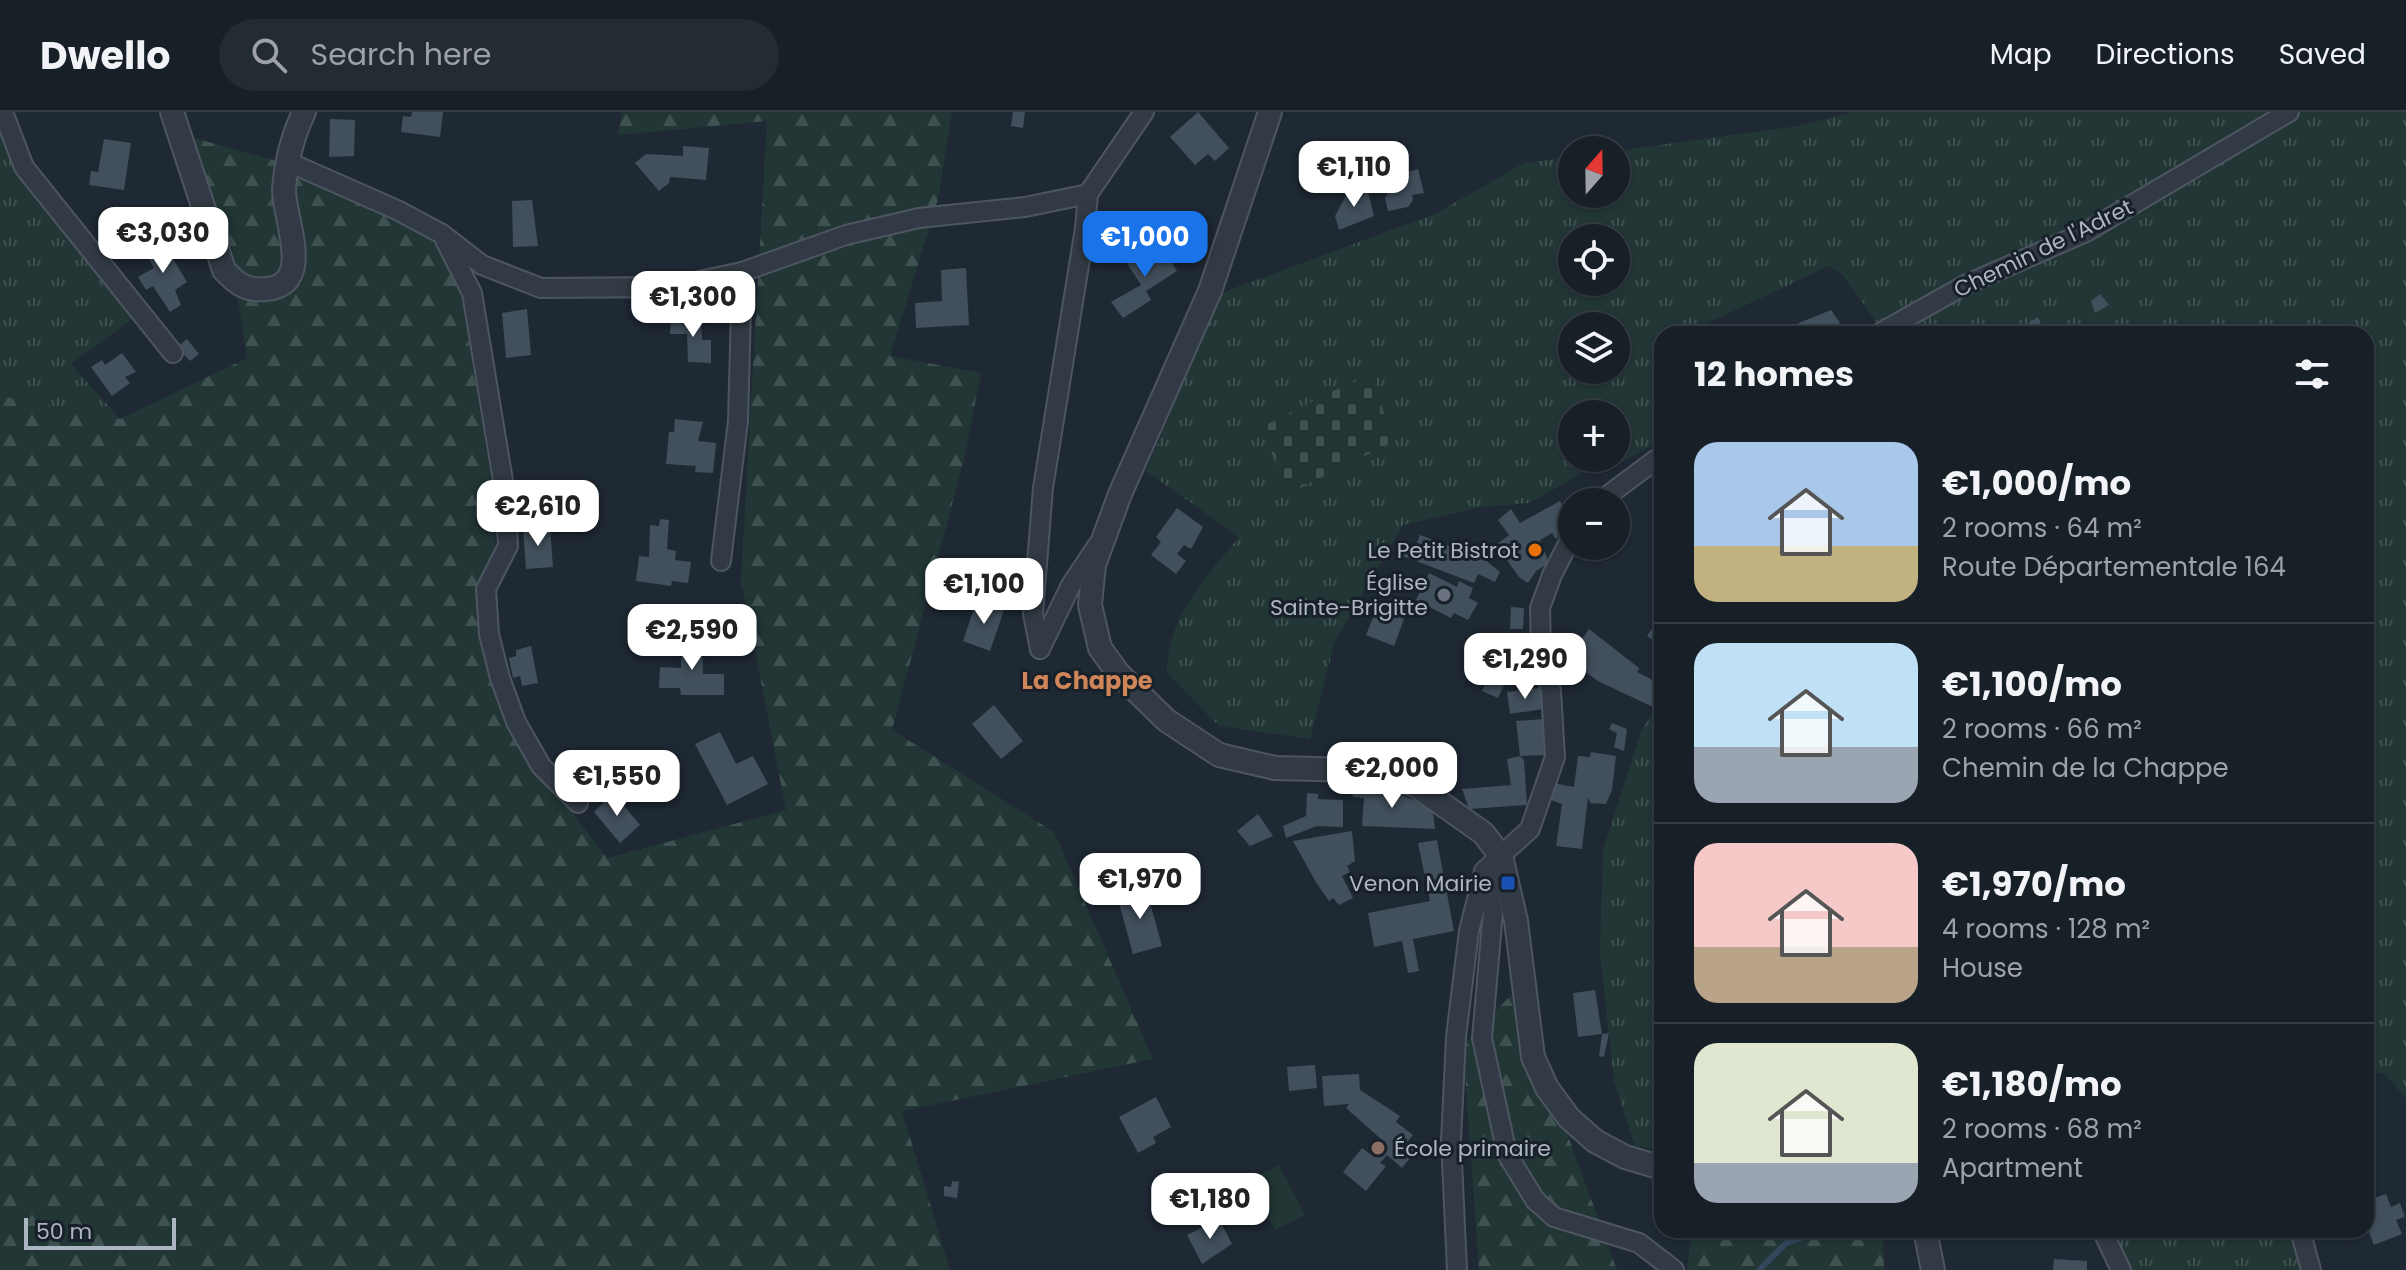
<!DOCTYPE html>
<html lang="en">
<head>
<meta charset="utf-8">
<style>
	body { margin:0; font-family:Poppins,sans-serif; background:#242c33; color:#f1f3f6; height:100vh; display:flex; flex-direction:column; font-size:30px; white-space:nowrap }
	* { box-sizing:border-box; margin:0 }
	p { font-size:26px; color:#9ea2a7 }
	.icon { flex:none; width:44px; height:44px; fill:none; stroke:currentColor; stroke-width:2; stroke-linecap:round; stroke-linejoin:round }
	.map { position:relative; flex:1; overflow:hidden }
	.sheet { position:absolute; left:1654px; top:214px; width:720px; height:912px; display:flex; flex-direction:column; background:#171f27; border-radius:24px; box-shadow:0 2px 6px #0004,0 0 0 2px #363d44 }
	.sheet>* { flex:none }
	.needle { width:52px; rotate:20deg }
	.controls { position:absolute; left:1558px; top:24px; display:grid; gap:16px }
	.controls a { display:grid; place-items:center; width:72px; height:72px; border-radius:50%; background:#171f27; box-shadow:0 2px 6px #0004,0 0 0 2px #363d44; font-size:40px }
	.scale { position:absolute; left:24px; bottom:20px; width:152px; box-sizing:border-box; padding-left:8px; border:4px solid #acb6c2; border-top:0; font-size:22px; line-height:28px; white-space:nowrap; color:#acb6c2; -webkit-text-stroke:6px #182029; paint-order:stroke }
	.price { position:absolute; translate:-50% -68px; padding:0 18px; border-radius:16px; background:#fff; color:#222; font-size:26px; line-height:52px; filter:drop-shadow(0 2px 4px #0008) }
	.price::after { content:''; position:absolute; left:50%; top:48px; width:24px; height:18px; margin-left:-12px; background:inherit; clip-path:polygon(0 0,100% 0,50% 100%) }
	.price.selected { background:#1a73e8; color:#fff }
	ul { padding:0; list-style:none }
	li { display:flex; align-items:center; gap:24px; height:200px; padding:0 40px }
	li+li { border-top:2px solid #363d44 }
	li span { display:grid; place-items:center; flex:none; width:224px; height:160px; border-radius:24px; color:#555 }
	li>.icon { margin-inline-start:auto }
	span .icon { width:96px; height:96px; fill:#fffc; stroke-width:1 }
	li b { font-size:34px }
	h2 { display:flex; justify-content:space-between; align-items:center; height:96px; padding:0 40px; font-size:34px }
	header { display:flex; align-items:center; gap:48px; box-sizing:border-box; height:112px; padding:0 40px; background:#171f27; border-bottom:2px solid #363d44 }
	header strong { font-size:38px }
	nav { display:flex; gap:44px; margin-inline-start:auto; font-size:28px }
	.search { width:560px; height:72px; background:#242c33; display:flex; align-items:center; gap:20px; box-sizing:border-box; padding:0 28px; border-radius:44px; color:#9ea2a7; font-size:30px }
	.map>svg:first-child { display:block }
</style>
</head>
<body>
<header>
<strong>Dwello</strong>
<div class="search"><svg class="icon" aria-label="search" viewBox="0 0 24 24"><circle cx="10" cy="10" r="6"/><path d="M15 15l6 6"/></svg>Search here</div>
<nav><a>Map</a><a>Directions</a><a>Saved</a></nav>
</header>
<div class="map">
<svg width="2406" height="1158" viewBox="0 0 2406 1158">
	<defs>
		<pattern id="grass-tufts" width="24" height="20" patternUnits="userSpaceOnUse" patternTransform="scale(2)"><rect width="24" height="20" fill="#223636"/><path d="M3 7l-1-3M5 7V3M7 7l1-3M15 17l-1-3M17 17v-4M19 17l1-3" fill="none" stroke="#3f5151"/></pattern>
		<pattern id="forest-firs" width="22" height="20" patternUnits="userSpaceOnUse" patternTransform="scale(2)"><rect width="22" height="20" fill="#223636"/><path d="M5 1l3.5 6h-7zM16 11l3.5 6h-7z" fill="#3f5151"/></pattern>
		<pattern id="cemetery-stones" width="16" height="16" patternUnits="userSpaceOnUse" patternTransform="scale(2)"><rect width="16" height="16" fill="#223636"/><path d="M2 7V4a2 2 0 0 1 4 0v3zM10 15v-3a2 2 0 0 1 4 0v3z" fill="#3f5151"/></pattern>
	</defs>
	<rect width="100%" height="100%" fill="#1f2934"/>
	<!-- grass -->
	<g fill="url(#grass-tufts)" fill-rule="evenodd">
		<path d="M1853 0H2406V986L2384 961H2366V222H1885L1842 162 1829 154 1684 222H1662V328L1620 351 1605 348 1529 391 1481 395 1403 413 1335 529 1310 627 1219 614 1167 561C1167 505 1205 467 1239 425L1146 359 1221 181 1435 102 1524 51 1572 45V82H1616V39L1798 14ZM1572 126H1616V170H1572ZM1572 214H1616V258H1572ZM1572 302H1616V346H1572Z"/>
		<polygon points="0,9 135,205 71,252 120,307 0,284"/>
		<polygon points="1662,589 1662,1037 1635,1034 1614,969 1600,841 1603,738 1642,617"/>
		<polygon points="2108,1118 2295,1118 2304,1158 2125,1158"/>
	</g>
	<!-- forest -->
	<g fill="url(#forest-firs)">
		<polygon points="622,0 952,0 938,87 890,244 981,261 964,347 892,618 1054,720 1153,947 902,999 950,1158 0,1158 0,284 120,307 247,246 232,149 190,25 274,48 303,67 428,121 459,169 496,399 495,442 476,480 489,558 516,628 607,746 786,698 741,467 767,9 618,23"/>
		<polygon points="1515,879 1617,1158 1479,1158 1463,933"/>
		<polygon points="1692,1118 1883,1118 1884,1158 1687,1158"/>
	</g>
	<!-- cemetery -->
	<polygon fill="url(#cemetery-stones)" points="1371,260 1393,330 1290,381 1260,316"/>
	<!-- park -->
	<polygon fill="#223636" points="1279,1053 1305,1103 1275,1118 1250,1068"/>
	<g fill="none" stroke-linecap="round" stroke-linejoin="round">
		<!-- stream -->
		<polyline stroke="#32465c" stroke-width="6" points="1759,1158 1786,1131 1822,1119"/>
	</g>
	<!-- building -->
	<g fill="#424f5c">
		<polygon points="412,0 443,0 440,25 401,20 403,4 411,5"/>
		<polygon points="1013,0 1025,0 1023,16 1011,14"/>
		<polygon points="1198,0 1229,36 1215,49 1208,42 1195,53 1170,25"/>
		<polygon points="330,7 355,8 354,44 329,45"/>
		<polygon points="104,27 131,31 124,78 89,73 91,59 98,60"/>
		<polygon points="683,34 709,36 706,68 670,65 669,71 659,79 635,51 646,42 683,44"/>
		<polygon points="1418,57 1424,81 1412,83 1413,88 1408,95 1388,99 1385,86 1399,62"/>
		<polygon points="1367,76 1374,104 1339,118 1335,104 1348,80"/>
		<polygon points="532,88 538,134 513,135 512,89"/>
		<polygon points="161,127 187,170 175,178 181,193 170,200 153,174 146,178 138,165 154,156 143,137"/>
		<polygon points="1160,131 1177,159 1146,179 1151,188 1123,206 1111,190 1141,173 1127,151"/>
		<polygon points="966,156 969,213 916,216 915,191 942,189 941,158"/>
		<polygon points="2100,182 2109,193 2095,201 2091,189"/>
		<polygon points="527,197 531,243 506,246 502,201"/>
		<polygon points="1831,198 1840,211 1816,222 1786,222 1784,217"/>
		<polygon points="671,205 701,206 702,228 711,228 711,251 688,250 687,222 670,222"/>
		<polygon points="2038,205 2045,222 2012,222"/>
		<polygon points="187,227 199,242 190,249 177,235"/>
		<polygon points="122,241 136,260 125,265 130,271 112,284 91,255 102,248 105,253"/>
		<polygon points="675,307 703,310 698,329 716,331 713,361 695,360 696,354 666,352 669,320 674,320"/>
		<polygon points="1560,389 1572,409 1556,427 1552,421 1540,428 1549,451 1536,459 1528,471 1519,465 1496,433 1509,423 1498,408 1511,397 1520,411"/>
		<polygon points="1177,396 1203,415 1191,437 1184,433 1177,442 1186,449 1176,462 1151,443 1161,430 1156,425"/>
		<polygon points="660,407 669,408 667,437 676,439 675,448 691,450 688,471 672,469 671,474 636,469 639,444 649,445 650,413 659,414"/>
		<polygon points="550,414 553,455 526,457 523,416"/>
		<polygon points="1420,423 1484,447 1500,460 1495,470 1478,462 1474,471 1400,443 1404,434 1414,438"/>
		<polygon points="1429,461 1457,475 1459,469 1473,476 1469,486 1478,491 1468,508 1454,501 1451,506 1416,488"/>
		<polygon points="977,488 1004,498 990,539 963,529"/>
		<polygon points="1662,489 1662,534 1647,524 1660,505 1654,501"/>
		<polygon points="1511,495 1524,496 1523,517 1510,517"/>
		<polygon points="1377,496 1404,507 1394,534 1366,523"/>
		<polygon points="1589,517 1639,556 1637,560 1662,573 1662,583 1655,596 1598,569 1577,554 1586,542 1576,535"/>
		<polygon points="682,524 702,524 703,562 724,562 724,583 681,583 680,576 659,576 660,555 681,556"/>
		<polygon points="531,534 538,571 522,574 520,564 513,566 509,546 516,544 516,538"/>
		<polygon points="1500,539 1516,547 1498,586 1482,579"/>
		<polygon points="1540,576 1543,597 1510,602 1507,580"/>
		<polygon points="994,593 1023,629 1001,647 972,612"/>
		<polygon points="1544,607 1549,643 1520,644 1516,609"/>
		<polygon points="1612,611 1627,617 1624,639 1614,635 1617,621 1609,617"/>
		<polygon points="720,620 736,652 753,644 768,672 727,693 695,632"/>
		<polygon points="1591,640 1616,644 1612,678 1606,692 1590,691 1588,685 1582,737 1556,734 1562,692 1548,687 1553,671 1574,675 1578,644 1590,645"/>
		<polygon points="1520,644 1524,648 1527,693 1469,697 1462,677 1511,673 1507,647"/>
		<polygon points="1350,675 1387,677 1418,690 1433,701 1435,717 1362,714 1364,686 1353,685"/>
		<polygon points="613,681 640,713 620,731 594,700"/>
		<polygon points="1307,681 1318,682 1318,687 1343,688 1343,715 1317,714 1286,726 1283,714 1306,704"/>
		<polygon points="1258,702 1273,724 1250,734 1237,719"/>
		<polygon points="1352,719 1355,749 1347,754 1350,760 1342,764 1353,786 1339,793 1333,786 1329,789 1317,772 1293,729"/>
		<polygon points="1437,728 1454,819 1413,827 1419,859 1408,861 1402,829 1374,835 1368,801 1430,789 1418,731"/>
		<polygon points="1146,776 1162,834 1133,842 1117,784"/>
		<polygon points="1595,878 1602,922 1609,921 1604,945 1599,944 1602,922 1578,925 1573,881"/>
		<polygon points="1315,953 1317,976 1289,979 1287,955"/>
		<polygon points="1359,962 1360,978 1400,1004 1396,1010 1413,1023 1407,1030 1416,1038 1402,1056 1387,1043 1380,1051 1386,1054 1366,1079 1343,1060 1362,1036 1370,1042 1381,1027 1346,996 1349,992 1324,994 1322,964"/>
		<polygon points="1156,985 1171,1015 1153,1025 1156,1031 1138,1041 1119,1005"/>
		<polygon points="952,1069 959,1070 957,1086 944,1084 944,1074 951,1075"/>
		<polygon points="2386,1082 2391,1095 2400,1091 2405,1105 2396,1108 2402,1122 2374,1133 2366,1112 2366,1089"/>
		<polygon points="1219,1107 1232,1132 1202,1152 1187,1123"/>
		<polygon points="2054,1147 2087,1149 2087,1158 2053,1158"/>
	</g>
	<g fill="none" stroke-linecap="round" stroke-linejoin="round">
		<defs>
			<g id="minor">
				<polyline points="3,0 24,55 173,241"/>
				<polyline points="286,49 397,98 442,122 482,153 541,176 671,175 742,160 846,123 919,106 1025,95 1088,82"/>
				<polyline points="445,128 472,181 505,381 508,434 486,477 489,522 500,566 516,610 541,654 578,691"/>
				<polyline points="1878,222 1965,173 2086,120 2289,0"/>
				<polyline points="1599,390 1662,343"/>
				<polyline points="721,449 738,309 742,160"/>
				<polyline points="1040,537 1033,502 1043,376 1085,116 1088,82 1144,0"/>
				<polyline points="1040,537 1071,473 1097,434"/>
				<polyline points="1486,765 1493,800 1482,926 1507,1042 1535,1088 1554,1105 1639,1131 1674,1158"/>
				<polyline points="2102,1118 2121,1158"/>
				<polyline points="2300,1118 2311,1158"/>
				<polyline points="1457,1158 1451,1028 1456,925 1469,819 1484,759 1530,717 1555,645 1551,579 1541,541 1540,496 1552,463 1572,424"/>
			</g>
			<g id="tertiary">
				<path d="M172 0 224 158C237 172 246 179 266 177 316 173 283 105 284 77 286 50 292 25 304 0"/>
				<polyline points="1270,0 1210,179 1120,382 1094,453 1090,493 1100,536 1118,561 1166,608 1219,643 1275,656 1359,658 1388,663 1415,673 1483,721 1501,744 1516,809 1533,945 1547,976 1569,1006 1595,1029 1625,1045 1662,1056"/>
				<polyline points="1925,1118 1933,1158"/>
			</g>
		</defs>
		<!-- minor casing -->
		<use href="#minor" stroke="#4d5660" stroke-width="22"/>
		<!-- tertiary casing -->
		<use href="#tertiary" stroke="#4d5660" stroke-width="26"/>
		<!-- minor -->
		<use href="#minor" stroke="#323b45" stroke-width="18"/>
		<!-- tertiary -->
		<use href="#tertiary" stroke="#323b45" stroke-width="22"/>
	</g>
	<!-- markers -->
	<circle fill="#e8710a" stroke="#182029" stroke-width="3" cx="1535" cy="438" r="8"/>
	<circle fill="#6b7280" stroke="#182029" stroke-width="3" cx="1444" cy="483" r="8"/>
	<rect fill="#1a4fb4" stroke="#182029" stroke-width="3" x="1500" y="763" width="16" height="16" rx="4"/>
	<circle fill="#8d6e63" stroke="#182029" stroke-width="3" cx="1378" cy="1036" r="8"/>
	<g text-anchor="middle" stroke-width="6" stroke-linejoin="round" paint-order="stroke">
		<!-- street labels -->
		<g font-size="22" fill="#acb6c2" stroke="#182029">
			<text transform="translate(2043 136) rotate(-26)" y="8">Chemin de l'Adret</text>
		</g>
		<!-- poi labels -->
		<g font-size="22" fill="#acb6c2" stroke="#182029" text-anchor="end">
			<text x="1519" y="446">Le Petit Bistrot</text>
			<text x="1428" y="478">Église<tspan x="1428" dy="25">Sainte-Brigitte</tspan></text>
			<text x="1492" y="779">Venon Mairie</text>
			<text x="1394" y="1044" text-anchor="start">École primaire</text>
		</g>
		<!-- neighbourhood labels -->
		<g font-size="24" font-weight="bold" fill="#d08559" stroke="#182029">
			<text x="1087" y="577">La Chappe</text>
		</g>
	</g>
</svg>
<div class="controls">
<a><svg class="needle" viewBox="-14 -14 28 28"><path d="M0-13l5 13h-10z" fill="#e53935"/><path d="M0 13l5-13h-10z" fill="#9ea2a7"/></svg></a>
<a><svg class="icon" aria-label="locate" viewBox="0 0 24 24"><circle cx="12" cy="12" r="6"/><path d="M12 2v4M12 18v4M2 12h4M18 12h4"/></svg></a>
<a><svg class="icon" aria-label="layers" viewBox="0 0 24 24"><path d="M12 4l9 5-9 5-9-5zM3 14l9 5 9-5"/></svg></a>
<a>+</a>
<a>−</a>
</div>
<div class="scale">50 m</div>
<b class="price" style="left:1354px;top:97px">€1,110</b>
<b class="price" style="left:163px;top:163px">€3,030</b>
<b class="price selected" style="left:1145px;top:167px">€1,000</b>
<b class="price" style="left:693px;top:227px">€1,300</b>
<b class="price" style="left:538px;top:436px">€2,610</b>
<b class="price" style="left:984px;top:514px">€1,100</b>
<b class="price" style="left:692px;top:560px">€2,590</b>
<b class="price" style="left:1525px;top:589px">€1,290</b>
<b class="price" style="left:1392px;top:698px">€2,000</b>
<b class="price" style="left:617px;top:706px">€1,550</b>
<b class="price" style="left:1140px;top:809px">€1,970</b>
<b class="price" style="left:1210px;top:1129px">€1,180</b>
<section class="sheet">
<h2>12 homes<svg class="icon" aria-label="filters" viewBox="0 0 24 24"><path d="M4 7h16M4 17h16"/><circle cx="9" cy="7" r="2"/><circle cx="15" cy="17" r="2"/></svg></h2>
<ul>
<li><span style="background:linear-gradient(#a9c7e8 65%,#c2b280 0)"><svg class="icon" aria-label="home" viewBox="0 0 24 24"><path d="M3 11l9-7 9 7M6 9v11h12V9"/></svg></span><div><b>€1,000/mo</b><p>2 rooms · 64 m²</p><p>Route Départementale 164</p></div></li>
<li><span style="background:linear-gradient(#bfe0f5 65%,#9aa5b1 0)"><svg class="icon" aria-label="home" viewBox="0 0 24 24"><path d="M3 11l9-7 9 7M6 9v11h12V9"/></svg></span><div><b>€1,100/mo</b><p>2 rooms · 66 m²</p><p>Chemin de la Chappe</p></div></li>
<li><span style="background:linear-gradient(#f6c9c9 65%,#b9a48a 0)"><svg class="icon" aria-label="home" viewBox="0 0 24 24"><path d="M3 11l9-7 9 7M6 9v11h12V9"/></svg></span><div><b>€1,970/mo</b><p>4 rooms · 128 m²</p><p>House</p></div></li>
<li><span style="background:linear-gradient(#dfe7d0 75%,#9aa5b1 0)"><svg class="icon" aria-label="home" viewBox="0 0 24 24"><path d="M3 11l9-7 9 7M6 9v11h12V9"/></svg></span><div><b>€1,180/mo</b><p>2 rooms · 68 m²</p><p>Apartment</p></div></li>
</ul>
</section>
</div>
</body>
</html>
